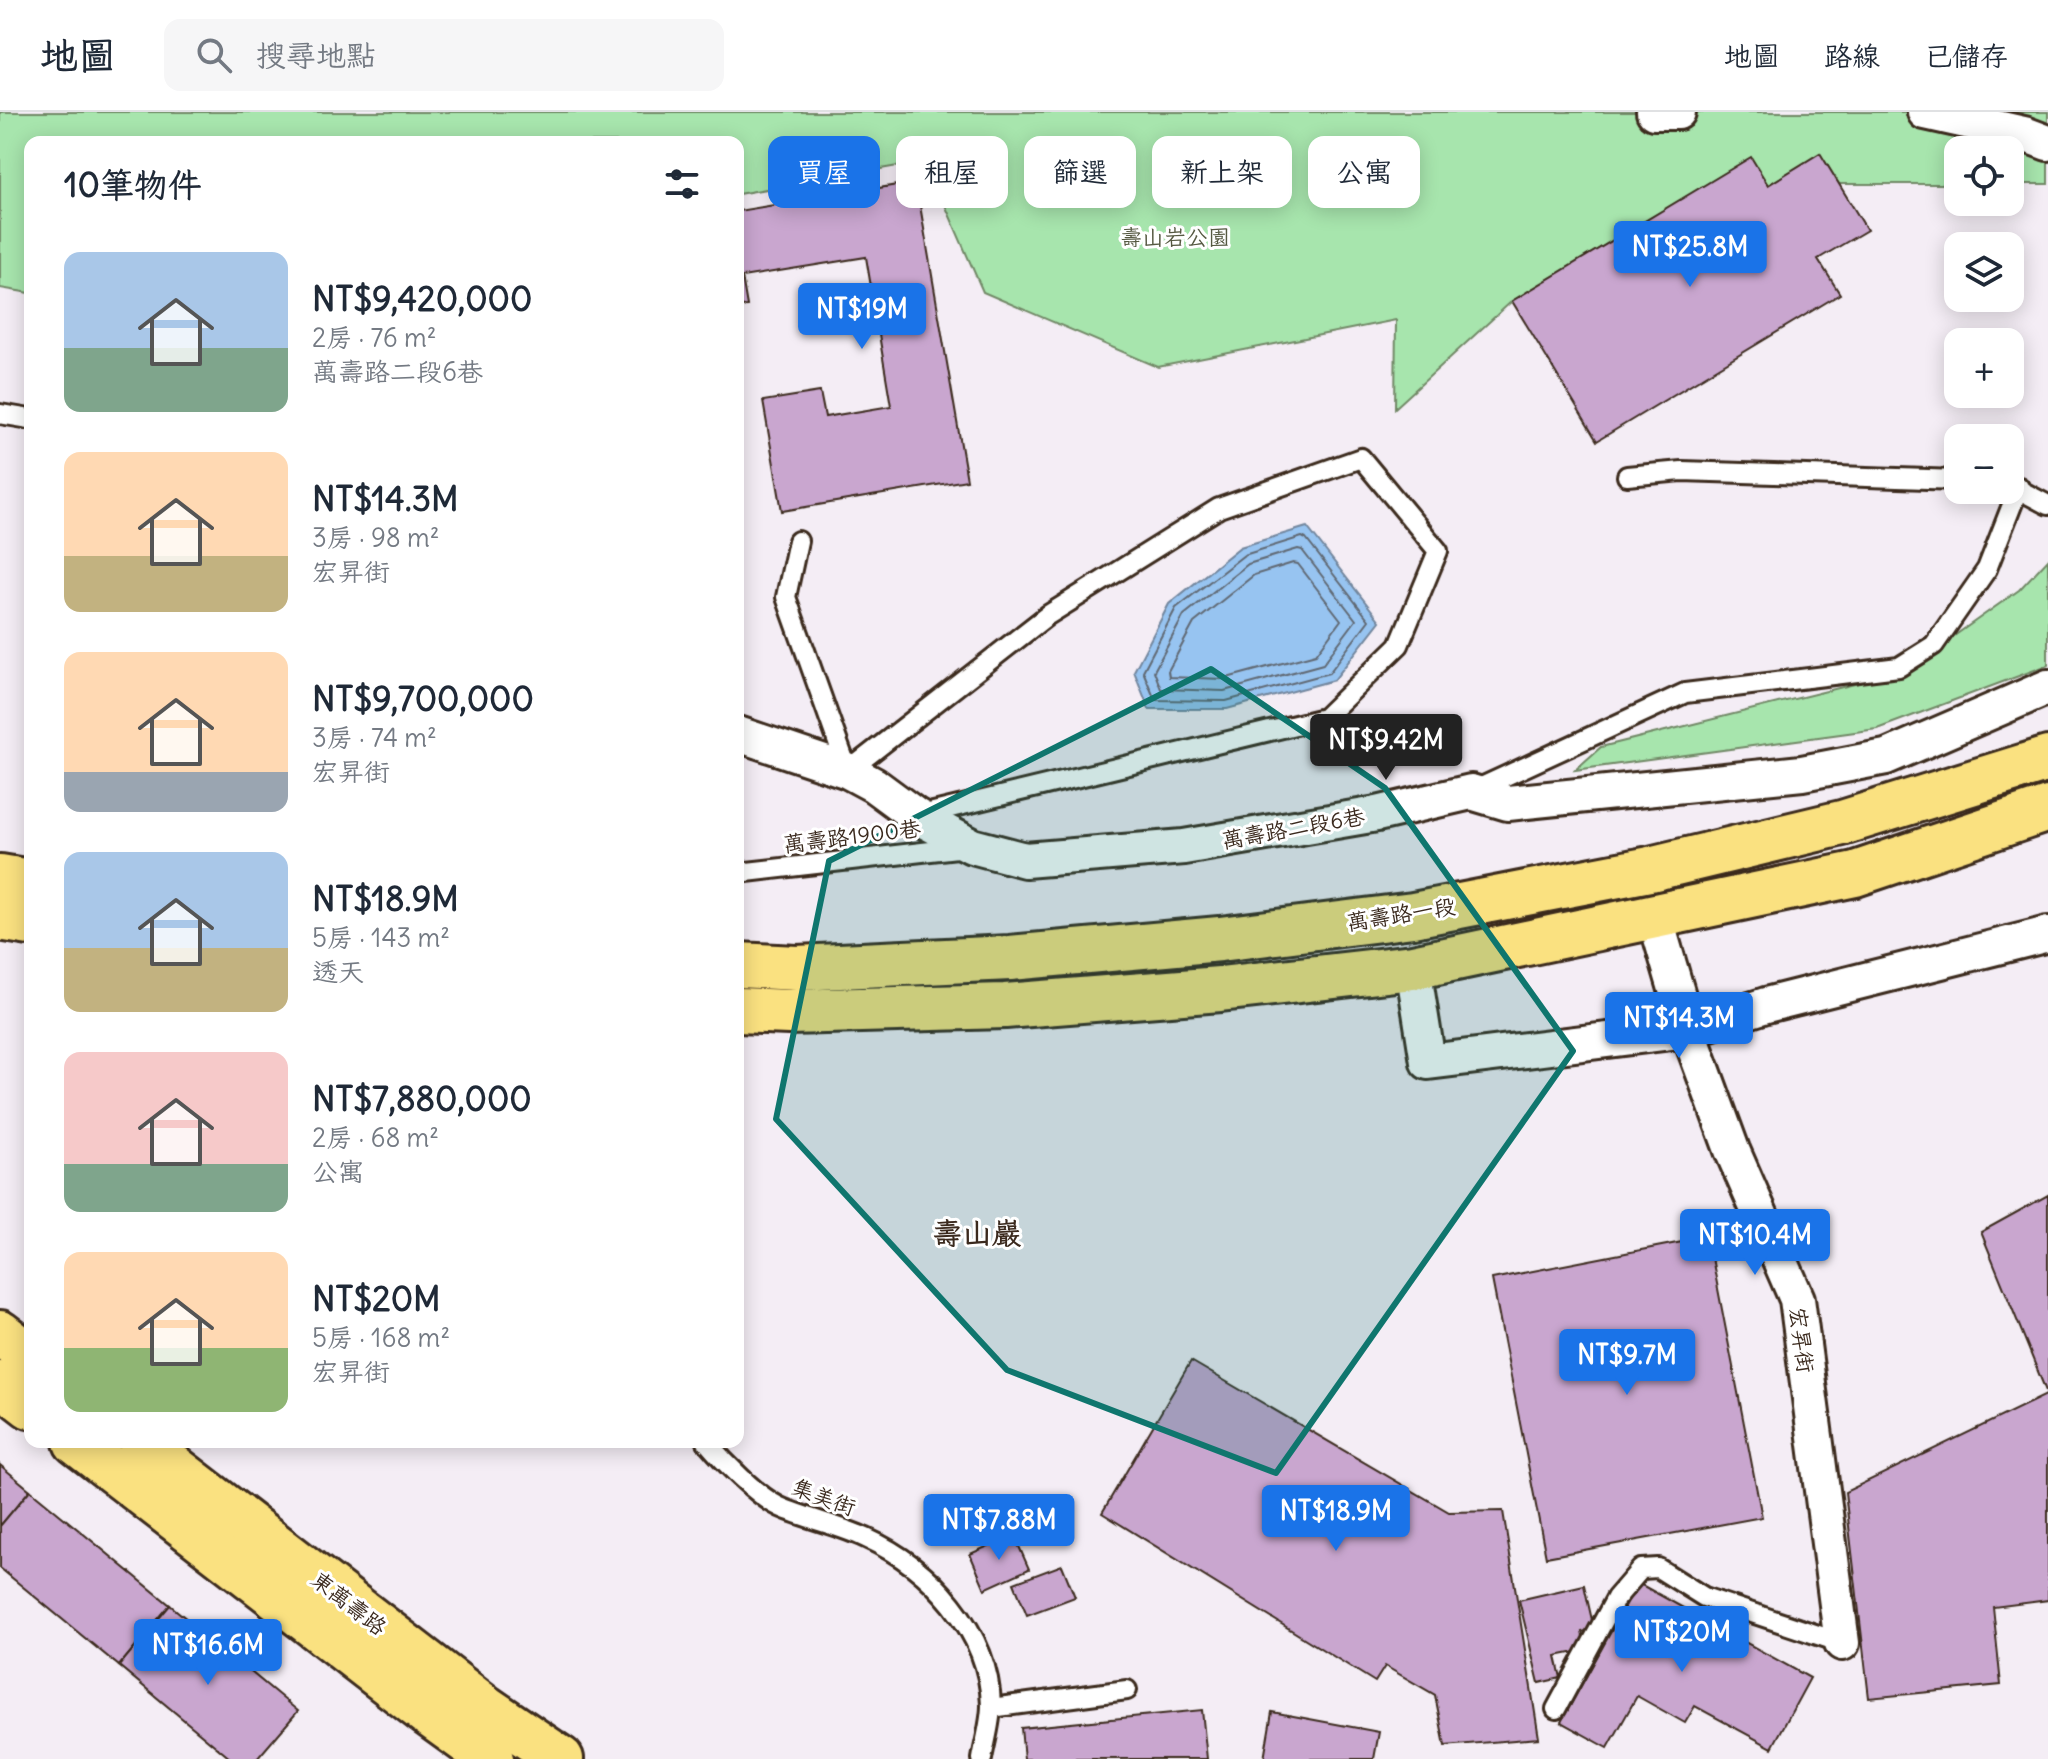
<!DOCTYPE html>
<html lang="zh-TW">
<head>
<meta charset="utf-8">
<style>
	body { margin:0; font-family:Delius,"LXGW WenKai TC",sans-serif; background:#f6f6f7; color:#1f2937; height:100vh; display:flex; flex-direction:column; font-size:30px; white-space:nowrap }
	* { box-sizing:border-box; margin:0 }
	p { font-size:26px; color:#747a83 }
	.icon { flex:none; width:44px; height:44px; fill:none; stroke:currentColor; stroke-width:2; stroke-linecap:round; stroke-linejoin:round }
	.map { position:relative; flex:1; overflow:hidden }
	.details { position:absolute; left:24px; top:24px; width:720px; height:1312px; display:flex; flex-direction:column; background:#fff; border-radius:16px; box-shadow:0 4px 20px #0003 }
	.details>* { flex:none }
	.guide { position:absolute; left:768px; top:24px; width:760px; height:72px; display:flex; gap:16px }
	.tools { position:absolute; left:1944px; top:24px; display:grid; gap:16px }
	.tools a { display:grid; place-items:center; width:80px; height:80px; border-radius:16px; background:#fff; box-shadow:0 4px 20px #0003; font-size:40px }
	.price { position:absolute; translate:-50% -68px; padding:0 18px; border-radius:8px; background:#1a73e8; color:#fff; font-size:26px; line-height:52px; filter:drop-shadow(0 2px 4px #0008) }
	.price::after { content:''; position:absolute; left:50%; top:48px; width:24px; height:18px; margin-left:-12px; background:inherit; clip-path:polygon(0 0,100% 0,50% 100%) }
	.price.current { background:#222; color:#fff }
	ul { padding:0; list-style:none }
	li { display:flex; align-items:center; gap:24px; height:200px; padding:0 40px }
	li span { display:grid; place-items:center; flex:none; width:224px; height:160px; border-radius:16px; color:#555 }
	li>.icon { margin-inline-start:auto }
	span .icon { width:96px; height:96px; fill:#fffc; stroke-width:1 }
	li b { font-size:34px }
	h2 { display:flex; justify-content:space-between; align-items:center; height:96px; padding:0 40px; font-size:34px }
	.chip { padding:0 28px; border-radius:16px; background:#fff; box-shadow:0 4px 20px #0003; font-size:28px; line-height:72px }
	.chip.current { background:#1a73e8; color:#fff }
	header { display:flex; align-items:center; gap:48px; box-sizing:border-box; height:112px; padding:0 40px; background:#fff; border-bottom:2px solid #e0e1e3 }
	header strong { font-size:38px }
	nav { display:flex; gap:44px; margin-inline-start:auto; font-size:28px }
	.search { width:560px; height:72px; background:#f6f6f7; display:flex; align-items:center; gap:20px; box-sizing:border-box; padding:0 28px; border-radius:16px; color:#747a83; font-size:30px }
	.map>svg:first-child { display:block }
</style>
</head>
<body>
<header>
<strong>地圖</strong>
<div class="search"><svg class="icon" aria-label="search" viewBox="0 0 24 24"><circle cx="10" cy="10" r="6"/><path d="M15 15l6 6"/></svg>搜尋地點</div>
<nav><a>地圖</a><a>路線</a><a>已儲存</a></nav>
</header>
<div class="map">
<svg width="2048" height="1647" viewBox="0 0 2048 1647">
	<rect width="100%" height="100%" fill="#f4edf5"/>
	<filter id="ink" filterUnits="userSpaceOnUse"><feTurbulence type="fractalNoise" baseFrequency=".0125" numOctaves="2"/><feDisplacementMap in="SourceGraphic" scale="16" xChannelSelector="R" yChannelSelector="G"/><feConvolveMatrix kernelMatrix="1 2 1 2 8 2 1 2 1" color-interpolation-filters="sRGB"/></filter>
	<g filter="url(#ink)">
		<!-- green -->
		<g fill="#a7e5ad" stroke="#718866" stroke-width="2">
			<polygon points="0,0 2048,0 2048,72 2010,72 2010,38 1958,38 1958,72 1839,72 1820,42 1768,73 1750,46 1512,189 1395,296 1396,208 1158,255 983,180 926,49 738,82 738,30 30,30 30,181 0,176"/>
			<polygon points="2048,447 2048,553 1877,617 1575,658 1601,635 1903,560 2019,478"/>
		</g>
		<!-- water -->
		<polygon fill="#97c4f1" stroke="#72869d" stroke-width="2" points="1307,415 1380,509 1334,568 1227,597 1149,597 1134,559 1169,492 1240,435"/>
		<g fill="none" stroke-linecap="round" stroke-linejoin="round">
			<!-- shore -->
			<g stroke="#606872" stroke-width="2">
				<polygon points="1302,425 1306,427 1369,508 1329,561 1226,589 1155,588 1143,559 1176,496 1244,443"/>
				<polygon points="1298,437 1302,438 1356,508 1323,552 1224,579 1161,577 1154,559 1184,503 1248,452"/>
				<polygon points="1293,451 1298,452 1341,508 1316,542 1223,567 1169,565 1168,559 1194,511 1254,463"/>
			</g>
		</g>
		<!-- building -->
		<g fill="#c9a6cf" stroke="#3b2a1e" stroke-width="2">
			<polygon points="1820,41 1867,118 1818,147 1840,182 1597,329 1512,189 1751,45 1768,73"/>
			<polygon points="916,70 967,368 782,399 763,289 820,280 825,305 891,294 866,145 742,165 747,194 738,196 738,99"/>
			<polygon points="2048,1083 2048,1284 1981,1120"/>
			<polygon points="1708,1125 1762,1405 1546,1445 1492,1167"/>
			<polygon points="1191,1249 1449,1400 1503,1399 1539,1626 1445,1634 1435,1583 1385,1554 1375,1570 1102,1401"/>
			<polygon points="2048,1282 2048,1488 1993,1495 2001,1573 1869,1586 1845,1380"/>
			<polygon points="0,1353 30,1378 0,1414"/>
			<polygon points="30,1378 170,1493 119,1554 0,1456 0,1414"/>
			<polygon points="1014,1423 1029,1457 985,1477 970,1442"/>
			<polygon points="1062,1453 1075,1485 1027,1503 1014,1471"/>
			<polygon points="1638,1471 1810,1566 1772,1636 1695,1594 1685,1611 1637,1584 1608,1636 1561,1610"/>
			<polygon points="1584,1473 1594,1517 1582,1520 1586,1538 1556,1544 1561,1566 1539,1571 1519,1488"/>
			<polygon points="170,1493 298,1599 257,1647 231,1647 119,1554"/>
			<polygon points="1202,1598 1207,1647 1024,1647 1021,1616"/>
			<polygon points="1272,1600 1379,1620 1374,1647 1264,1647"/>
		</g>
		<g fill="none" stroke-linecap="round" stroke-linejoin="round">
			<defs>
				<g id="service">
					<polyline points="0,302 30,307"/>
					<polyline points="1627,364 1682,359 1958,368"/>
					<polyline points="2010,373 2048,393"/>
					<polyline points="798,429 786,485 848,659 1048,503 1219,396 1361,346 1438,439 1399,533 1324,606 917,704"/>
					<polyline points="1473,679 1685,581 1899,555 1934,533 1987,457 2019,375"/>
					<polyline points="738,761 966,735"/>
					<path d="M707 1330C723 1349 757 1384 780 1395 807 1407 838 1413 866 1426 930 1455 989 1519 991 1593 991 1610 985 1630 982 1647"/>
					<polyline points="991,1596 1127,1578"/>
					<polyline points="1556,1597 1616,1486 1641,1457 1658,1456 1704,1485 1842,1531"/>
				</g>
				<g id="minor">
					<polyline points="1654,0 1678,0"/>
					<polyline points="1925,0 2024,22 2048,31"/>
					<polyline points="738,622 848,659 874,673 916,704 972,734 1025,748 1184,735 1377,702 1471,680 1508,691 1802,661 1886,645 2048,575"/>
					<polyline points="1655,805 1688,918 1732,1038 1797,1187 1842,1531"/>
					<polyline points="1413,855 1428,950 1688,918 1766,893 2048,822"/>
				</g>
				<g id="primary">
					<polyline points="0,765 30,770"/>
					<polyline points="0,806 30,811"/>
					<polyline points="738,853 797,856 1010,846 1220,827 1413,803 1650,757 1842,711 2048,647"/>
					<polyline points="738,898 789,900 1005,894 1220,877 1413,855 1855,762 2048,697"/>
					<polyline points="0,1221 30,1244"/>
					<polyline points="0,1271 30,1294"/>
					<polyline points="76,1330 427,1601 491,1647"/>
					<polyline points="141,1330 486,1596 561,1647"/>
				</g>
			</defs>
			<!-- service casing -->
			<use href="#service" stroke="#3b2a1e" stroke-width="24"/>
			<!-- minor casing -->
			<use href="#minor" stroke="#3b2a1e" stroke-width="40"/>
			<!-- primary casing -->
			<use href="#primary" stroke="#3b2a1e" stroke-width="50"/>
			<!-- service -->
			<use href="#service" stroke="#fff" stroke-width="18"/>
			<!-- minor -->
			<use href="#minor" stroke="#fff" stroke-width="34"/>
			<!-- primary -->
			<use href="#primary" stroke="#fae180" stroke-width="44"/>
		</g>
	</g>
	<!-- marked area -->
	<path fill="#0f766e" fill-opacity="0.2" stroke="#0f766e" stroke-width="6" stroke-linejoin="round" d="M1211 557 1385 676 1573 939 1276 1361 1007 1258 776 1007 829 749Z"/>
	<g text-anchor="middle" stroke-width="6" stroke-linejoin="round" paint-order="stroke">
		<!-- park labels -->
		<g font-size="22" fill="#565942" stroke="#fff">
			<text x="1175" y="133">壽山岩公園</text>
		</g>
		<!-- street labels -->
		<g font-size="22" fill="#3b2a1e" stroke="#fff">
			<text transform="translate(1293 716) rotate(-10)" y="8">萬壽路二段6巷</text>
			<text transform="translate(852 724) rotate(-7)" y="8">萬壽路1900巷</text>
			<text transform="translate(1401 802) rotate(-9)" y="8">萬壽路一段</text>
			<text transform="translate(1802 1228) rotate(82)" y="8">宏昇街</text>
			<text transform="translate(824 1385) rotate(20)" y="8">集美街</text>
			<text transform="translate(349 1491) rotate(38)" y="8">東萬壽路</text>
		</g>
		<!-- district labels -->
		<g font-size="30" font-weight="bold" fill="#3b2a1e" stroke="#fff">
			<text x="977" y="1132">壽山巖</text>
		</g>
	</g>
</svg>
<div class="tools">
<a><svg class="icon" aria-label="locate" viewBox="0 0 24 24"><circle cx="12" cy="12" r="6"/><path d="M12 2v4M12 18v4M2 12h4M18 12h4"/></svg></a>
<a><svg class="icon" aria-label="layers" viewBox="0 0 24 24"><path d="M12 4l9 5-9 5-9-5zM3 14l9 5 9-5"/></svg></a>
<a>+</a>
<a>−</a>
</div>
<b class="price" style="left:1690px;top:177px">NT$25.8M</b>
<b class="price" style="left:862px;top:239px">NT$19M</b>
<b class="price current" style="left:1386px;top:670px">NT$9.42M</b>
<b class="price" style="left:1679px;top:948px">NT$14.3M</b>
<b class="price" style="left:1755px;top:1165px">NT$10.4M</b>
<b class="price" style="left:1627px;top:1285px">NT$9.7M</b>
<b class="price" style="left:1336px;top:1441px">NT$18.9M</b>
<b class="price" style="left:999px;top:1450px">NT$7.88M</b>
<b class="price" style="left:1682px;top:1562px">NT$20M</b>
<b class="price" style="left:208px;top:1575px">NT$16.6M</b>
<div class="guide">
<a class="chip current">買屋</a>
<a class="chip">租屋</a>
<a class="chip">篩選</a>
<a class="chip">新上架</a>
<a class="chip">公寓</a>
</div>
<section class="details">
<h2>10筆物件<svg class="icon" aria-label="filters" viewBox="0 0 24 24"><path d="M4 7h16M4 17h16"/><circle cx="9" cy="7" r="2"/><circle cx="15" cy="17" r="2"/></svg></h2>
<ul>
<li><span style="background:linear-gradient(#a9c7e8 60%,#7fa58c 0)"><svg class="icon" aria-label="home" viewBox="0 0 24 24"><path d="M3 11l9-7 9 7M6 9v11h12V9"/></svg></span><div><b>NT$9,420,000</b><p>2房 · 76 m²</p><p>萬壽路二段6巷</p></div></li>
<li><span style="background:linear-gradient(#ffd9b3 65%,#c2b280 0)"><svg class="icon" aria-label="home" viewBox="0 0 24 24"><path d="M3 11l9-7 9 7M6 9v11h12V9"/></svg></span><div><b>NT$14.3M</b><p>3房 · 98 m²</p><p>宏昇街</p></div></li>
<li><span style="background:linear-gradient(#ffd9b3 75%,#9aa5b1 0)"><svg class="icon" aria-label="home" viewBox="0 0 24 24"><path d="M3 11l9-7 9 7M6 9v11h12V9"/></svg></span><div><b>NT$9,700,000</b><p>3房 · 74 m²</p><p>宏昇街</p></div></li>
<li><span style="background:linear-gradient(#a9c7e8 60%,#c2b280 0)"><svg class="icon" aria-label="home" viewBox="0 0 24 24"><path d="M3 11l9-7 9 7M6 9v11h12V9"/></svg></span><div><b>NT$18.9M</b><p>5房 · 143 m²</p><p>透天</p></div></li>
<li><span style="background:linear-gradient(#f6c9c9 70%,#7fa58c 0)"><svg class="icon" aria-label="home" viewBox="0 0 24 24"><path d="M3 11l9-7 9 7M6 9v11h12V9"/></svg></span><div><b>NT$7,880,000</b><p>2房 · 68 m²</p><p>公寓</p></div></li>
<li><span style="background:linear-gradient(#ffd9b3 60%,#8fb573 0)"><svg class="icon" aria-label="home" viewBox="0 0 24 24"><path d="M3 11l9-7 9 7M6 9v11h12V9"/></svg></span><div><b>NT$20M</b><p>5房 · 168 m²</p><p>宏昇街</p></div></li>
</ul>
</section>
</div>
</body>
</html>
